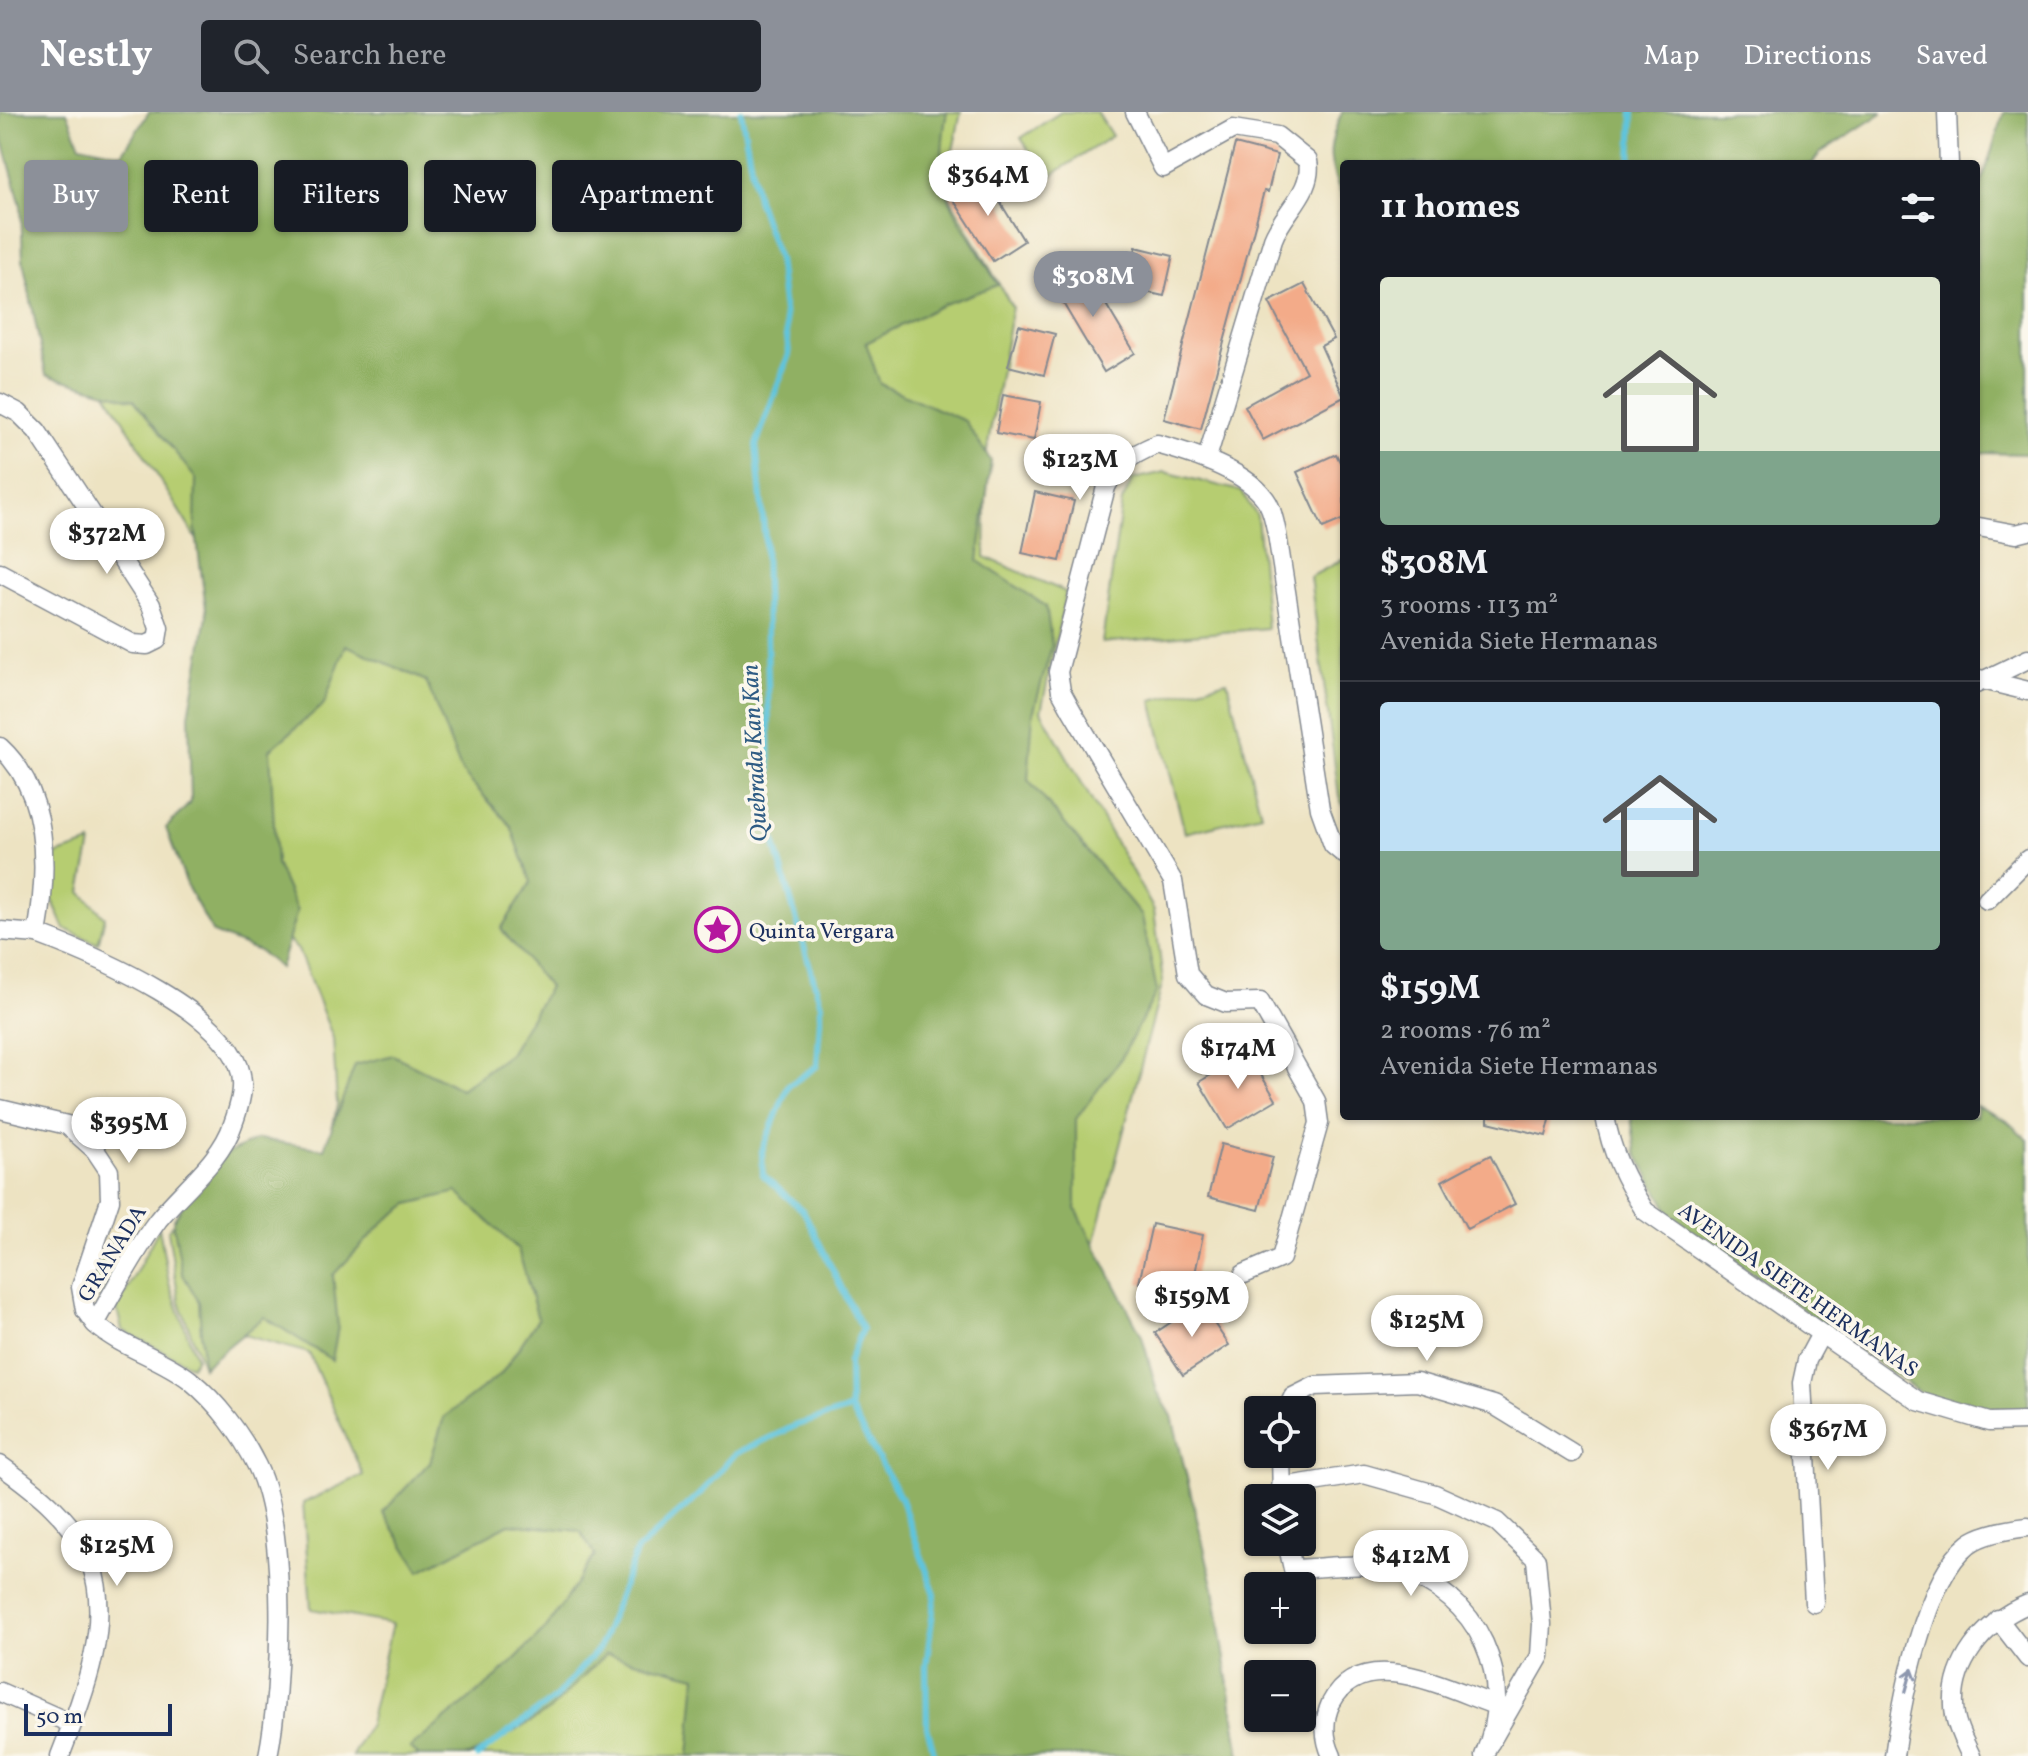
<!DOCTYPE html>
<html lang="en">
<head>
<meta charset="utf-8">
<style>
	body { margin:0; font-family:Vollkorn,serif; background:#20242c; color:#f1f3f6; height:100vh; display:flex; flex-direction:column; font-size:30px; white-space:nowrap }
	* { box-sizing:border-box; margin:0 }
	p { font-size:26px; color:#9ea1a6 }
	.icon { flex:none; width:44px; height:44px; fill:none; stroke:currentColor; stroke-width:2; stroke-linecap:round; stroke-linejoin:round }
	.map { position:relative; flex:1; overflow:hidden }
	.sheet { position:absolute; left:1340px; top:48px; width:640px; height:960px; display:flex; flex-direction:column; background:#171b24; border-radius:8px; box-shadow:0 2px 6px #0004 }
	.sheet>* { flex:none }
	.hud { position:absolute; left:24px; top:48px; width:760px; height:72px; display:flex; gap:16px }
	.tools { position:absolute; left:1244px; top:1284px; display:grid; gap:16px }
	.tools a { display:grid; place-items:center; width:72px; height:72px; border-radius:8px; background:#171b24; box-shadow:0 2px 6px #0004; font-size:40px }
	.scale { position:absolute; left:24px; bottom:20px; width:148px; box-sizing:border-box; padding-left:8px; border:4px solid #1b2f5e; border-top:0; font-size:22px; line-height:28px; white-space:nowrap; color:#1b2f5e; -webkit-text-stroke:6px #fbf7ec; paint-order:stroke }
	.price { position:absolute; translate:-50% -68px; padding:0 18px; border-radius:28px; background:#fff; color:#222; font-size:26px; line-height:52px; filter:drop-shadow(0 2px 4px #0008) }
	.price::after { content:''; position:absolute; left:50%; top:48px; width:24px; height:18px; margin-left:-12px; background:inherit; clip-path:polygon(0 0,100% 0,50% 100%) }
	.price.on { background:#8c9099; color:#fff }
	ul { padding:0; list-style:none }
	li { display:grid; align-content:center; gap:16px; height:424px; padding:0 40px }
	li+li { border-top:2px solid #363941 }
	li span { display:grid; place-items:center; height:248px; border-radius:8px; color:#555 }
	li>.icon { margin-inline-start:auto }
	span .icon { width:144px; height:144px; fill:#fffc; stroke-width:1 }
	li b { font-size:34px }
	h2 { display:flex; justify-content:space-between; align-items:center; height:96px; padding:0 40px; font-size:34px }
	.tag { padding:0 28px; border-radius:8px; background:#171b24; box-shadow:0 2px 6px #0004; font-size:28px; line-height:72px }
	.tag.on { background:#8c9099; color:#fff }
	header { display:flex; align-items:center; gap:48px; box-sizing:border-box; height:112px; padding:0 40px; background:#8c9099; color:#fff }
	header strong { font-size:38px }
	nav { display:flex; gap:44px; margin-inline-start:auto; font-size:28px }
	.search { width:560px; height:72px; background:#20242c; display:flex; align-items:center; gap:20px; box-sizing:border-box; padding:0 28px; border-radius:8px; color:#9ea1a6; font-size:30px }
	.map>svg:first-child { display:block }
</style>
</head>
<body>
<header>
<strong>Nestly</strong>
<div class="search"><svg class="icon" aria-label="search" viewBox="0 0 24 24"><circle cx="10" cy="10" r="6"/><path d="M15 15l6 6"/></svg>Search here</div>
<nav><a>Map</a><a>Directions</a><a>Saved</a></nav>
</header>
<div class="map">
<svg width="2028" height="1644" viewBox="0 0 2028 1644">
	<rect width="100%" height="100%" fill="#fbf7ec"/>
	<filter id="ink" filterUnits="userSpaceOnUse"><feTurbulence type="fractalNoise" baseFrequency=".0125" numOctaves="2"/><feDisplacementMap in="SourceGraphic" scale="16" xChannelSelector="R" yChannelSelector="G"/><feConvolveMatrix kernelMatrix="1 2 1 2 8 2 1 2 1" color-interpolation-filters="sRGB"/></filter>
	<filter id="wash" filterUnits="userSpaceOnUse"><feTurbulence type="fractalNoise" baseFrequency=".006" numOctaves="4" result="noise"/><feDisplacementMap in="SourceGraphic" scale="32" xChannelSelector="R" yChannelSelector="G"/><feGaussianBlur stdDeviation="1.8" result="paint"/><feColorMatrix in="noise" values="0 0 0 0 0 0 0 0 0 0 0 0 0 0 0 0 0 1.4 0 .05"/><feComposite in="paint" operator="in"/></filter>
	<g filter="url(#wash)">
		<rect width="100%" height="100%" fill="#ede3c2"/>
		<!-- green -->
		<g fill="#b6cd71" stroke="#687e68" stroke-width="2">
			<polygon points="156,0 961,0 945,77 1012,195 987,338 985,445 1066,480 1041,599 1154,798 1163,869 1087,1159 1181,1356 1214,1477 1240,1644 352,1644 369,1612 392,1512 311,1497 303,1391 363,1363 309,1241 237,1221 203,1255 179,1189 168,1118 235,1041 327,1045 337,993 333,926 298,838 247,784 237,493 93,259"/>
			<polygon points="1061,0 1097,0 1112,24 1047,66 1021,26"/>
			<polygon points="1165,360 1241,379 1257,404 1267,516 1102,531 1122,389 1133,367"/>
			<polygon points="1344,447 1344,697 1339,684 1310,465"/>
			<polygon points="1227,569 1261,702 1185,721 1152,588"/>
			<polygon points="91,731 81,780 105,805 98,832 65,817 52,787 53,744"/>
			<polygon points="159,1116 169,1171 196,1246 191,1254 122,1218 117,1197"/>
		</g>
		<!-- forest -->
		<g fill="#90b063" stroke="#567060" stroke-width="2">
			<path d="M0 0H67L80 33 122 42 149 0H947C930 87 960 103 998 173L944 192 866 231 880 272 965 309 991 349 978 449 1046 494 1052 533 1033 602 1028 668 1142 804 1157 879 1122 945 1076 1007V1097L1142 1224 1157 1279 1172 1304 1214 1477 1240 1644H689L696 1564 606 1542 549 1599 486 1636 469 1644H419L410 1636 498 1564 547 1515 595 1443 580 1419 509 1412 420 1459 383 1400 430 1350 444 1305 501 1262 538 1207 518 1137 457 1080 409 1092 384 1110 333 1163 338 1215 332 1248 264 1205 203 1255 199 1190 182 1161 173 1109 211 1049 258 1027 324 1037 355 953 393 943 461 977 509 942 549 875 501 817 531 770 511 714 462 660 426 569 346 533 324 592 270 638 276 752 297 799 280 856 259 839 213 821 188 776 166 716 191 690 189 603 207 504 195 414 196 367 134 288 46 263 23 149 21 94 0 18Z"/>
			<path d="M1342 0H1882V1L1820 41 1812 52H1344V89C1328 50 1325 39 1342 0Z"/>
			<polygon points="2004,0 2028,0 2028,342 1978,341 1976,334 1976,88"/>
			<polygon points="1976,994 2006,1008 2028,1028 2028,1302 1989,1303 1925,1284 1672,1105 1636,1041 1631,1004 1976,1004"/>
			<polygon points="108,1127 130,1129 99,1185 90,1187 88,1181"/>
		</g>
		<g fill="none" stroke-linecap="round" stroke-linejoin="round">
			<!-- stream -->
			<g stroke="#5fc4dd" stroke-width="6">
				<polyline points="741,0 757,87 778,147 789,242 756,333 765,428 771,719 821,893 817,954 788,974 762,1039 763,1063 804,1100 862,1217 849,1249 850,1297 900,1385 935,1482 926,1555 927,1615 935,1644"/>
				<polyline points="1631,50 1633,0"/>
				<polyline points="477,1644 555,1586 599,1536 637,1438 702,1380 735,1342 797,1313 850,1297"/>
			</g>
		</g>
		<g id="blocks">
			<!-- building -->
			<g fill="#f3ab89">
				<polygon points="1235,32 1277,43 1268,80 1264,79 1201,317 1164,307"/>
				<polygon points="984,64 1024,129 993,149 951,84"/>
				<polygon points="1136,135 1173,144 1164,184 1127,176"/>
				<polygon points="1083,154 1135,241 1104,260 1051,171"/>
				<polygon points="1304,172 1334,227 1321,234 1344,285 1263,328 1245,294 1306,260 1269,190"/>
				<polygon points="1019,213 1055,222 1044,263 1008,254"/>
				<polygon points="1003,283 1041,290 1034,328 996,321"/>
				<polygon points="1336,342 1344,358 1344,407 1323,416 1297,360"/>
				<polygon points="1035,380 1074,389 1060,449 1022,441"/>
				<polygon points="1248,941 1276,988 1227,1017 1199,970"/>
				<polygon points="1488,1004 1551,1004 1546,1024 1488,1010"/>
				<polygon points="1221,1032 1273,1045 1259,1098 1208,1085"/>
				<polygon points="1490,1043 1515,1092 1467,1117 1442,1069"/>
				<polygon points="1152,1112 1203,1123 1191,1181 1139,1171"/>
				<polygon points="1200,1191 1229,1233 1183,1263 1155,1221"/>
			</g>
		</g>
	</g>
	<g filter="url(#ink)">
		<use href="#blocks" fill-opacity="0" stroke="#848990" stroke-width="2"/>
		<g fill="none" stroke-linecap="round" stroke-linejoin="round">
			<defs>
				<g id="street">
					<path d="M1135 0 1163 56 1233 17 1277 24 1308 49C1314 79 1283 100 1273 127L1207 346"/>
					<polyline points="1947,0 1949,52"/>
					<polyline points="0,291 19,301 37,319 92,402 151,493 159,516 157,528 147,533 133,532 0,461"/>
					<polyline points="1979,415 2016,422 2028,419"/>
					<polyline points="1979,567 2028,579"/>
					<polyline points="1976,572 2028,547"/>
					<path d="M0 635C50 681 48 760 37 822 91 842 239 903 242 970 243 982 237 1001 233 1012 221 1049 182 1078 158 1108 134 1140 115 1177 95 1212 122 1236 161 1245 190 1268 217 1290 242 1323 257 1354 288 1418 282 1575 268 1644"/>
					<polyline points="1987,788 2028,747"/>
					<polyline points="0,819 37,822"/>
					<polyline points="0,997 67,1013 95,1038 109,1059 110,1088 81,1175 85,1198 95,1212"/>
					<path d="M1605 1004C1611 1040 1625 1068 1645 1099L1918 1289 1989 1310 2028 1309"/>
					<path d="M1244 1162 1281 1146 1319 1011 1316 989 1260 890 1226 891 1206 883 1188 862 1173 769 1072 599 1061 579 1058 560 1106 375C1118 350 1132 343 1157 332 1190 341 1250 359 1268 391 1273 400 1275 412 1277 422L1320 697 1333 733 1344 742"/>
					<polyline points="1287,1298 1293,1285 1315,1274 1417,1270 1494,1293 1572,1341"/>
					<polyline points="1281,1342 1282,1386"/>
					<path d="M0 1353C34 1377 77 1410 91 1452 113 1513 82 1587 60 1644"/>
					<polyline points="1281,1375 1364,1362 1435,1382 1497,1410 1536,1447 1542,1512 1540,1544 1490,1631"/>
					<path d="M1287 1430 1293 1457C1326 1456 1365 1449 1397 1458 1480 1482 1517 1567 1484 1644"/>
					<polyline points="1814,1491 1802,1271 1807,1248 1821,1222"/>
					<polyline points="1998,1507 2028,1546"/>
					<polyline points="0,1580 72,1612"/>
					<path d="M1332 1644C1324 1627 1323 1608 1331 1591 1363 1529 1451 1579 1498 1594"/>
					<path d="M1894 1644C1902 1588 1924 1467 1969 1432 1982 1422 2011 1417 2028 1415"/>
					<path d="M1971 1644C1965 1631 1957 1617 1955 1603 1947 1554 1985 1509 2028 1492"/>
				</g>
			</defs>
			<!-- street casing -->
			<use href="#street" stroke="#848990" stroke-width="21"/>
			<!-- street -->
			<use href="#street" stroke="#fff" stroke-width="18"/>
		</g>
		<!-- one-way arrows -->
		<defs><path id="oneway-shaft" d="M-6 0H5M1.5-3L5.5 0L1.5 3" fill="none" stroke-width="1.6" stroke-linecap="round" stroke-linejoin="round" transform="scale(2)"/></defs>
		<use stroke="#8d97ae" href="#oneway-shaft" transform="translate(1909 1568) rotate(-74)"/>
	</g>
	<!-- icons -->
	<defs>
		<symbol id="sight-ring" viewBox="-11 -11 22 22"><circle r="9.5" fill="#fbf7ec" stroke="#b5179e" stroke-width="1.5"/><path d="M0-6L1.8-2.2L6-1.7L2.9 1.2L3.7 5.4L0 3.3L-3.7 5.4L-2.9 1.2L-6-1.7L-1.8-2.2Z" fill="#b5179e"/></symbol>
	</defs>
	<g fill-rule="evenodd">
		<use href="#sight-ring" x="692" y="792" width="51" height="51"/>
	</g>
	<g text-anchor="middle" stroke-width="7" stroke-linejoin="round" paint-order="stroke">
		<!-- poi labels -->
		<g font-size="22" fill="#1b2f5e" stroke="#fbf7ec" text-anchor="start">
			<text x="749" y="826">Quinta Vergara</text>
		</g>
		<!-- street labels -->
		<g font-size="22" fill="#1b2f5e" stroke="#fbf7ec">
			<text transform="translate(111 1141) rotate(-58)" y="8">GRANADA</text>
			<text transform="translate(1799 1177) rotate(35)" y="8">AVENIDA SIETE HERMANAS</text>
		</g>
		<!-- water labels -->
		<g font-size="24" font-style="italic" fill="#2f5c84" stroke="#fbf7ec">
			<text transform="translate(754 641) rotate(-93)" y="8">Quebrada Kan Kan</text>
		</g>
	</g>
</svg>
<div class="tools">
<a><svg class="icon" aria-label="locate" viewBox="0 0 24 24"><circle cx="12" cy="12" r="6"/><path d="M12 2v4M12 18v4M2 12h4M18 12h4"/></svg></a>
<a><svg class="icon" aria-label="layers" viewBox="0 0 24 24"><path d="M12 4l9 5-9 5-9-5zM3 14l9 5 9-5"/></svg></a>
<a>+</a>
<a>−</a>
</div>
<div class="scale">50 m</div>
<b class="price" style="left:988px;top:106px">$364M</b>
<b class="price on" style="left:1093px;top:207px">$308M</b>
<b class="price" style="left:1080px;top:390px">$123M</b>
<b class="price" style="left:107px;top:464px">$372M</b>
<b class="price" style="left:1238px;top:979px">$174M</b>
<b class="price" style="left:129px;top:1053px">$395M</b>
<b class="price" style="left:1192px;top:1227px">$159M</b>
<b class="price" style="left:1427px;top:1251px">$125M</b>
<b class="price" style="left:1828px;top:1360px">$367M</b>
<b class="price" style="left:117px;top:1476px">$125M</b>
<b class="price" style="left:1411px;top:1486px">$412M</b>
<div class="hud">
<a class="tag on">Buy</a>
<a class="tag">Rent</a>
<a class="tag">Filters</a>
<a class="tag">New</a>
<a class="tag">Apartment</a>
</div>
<section class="sheet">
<h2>11 homes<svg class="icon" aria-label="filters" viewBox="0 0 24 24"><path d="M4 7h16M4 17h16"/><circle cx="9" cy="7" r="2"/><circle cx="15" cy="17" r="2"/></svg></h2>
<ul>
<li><span style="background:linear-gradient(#dfe7d0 70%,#7fa58c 0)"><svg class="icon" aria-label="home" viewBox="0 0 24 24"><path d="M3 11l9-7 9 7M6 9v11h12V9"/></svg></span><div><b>$308M</b><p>3 rooms · 113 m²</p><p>Avenida Siete Hermanas</p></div></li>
<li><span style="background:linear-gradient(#bfe0f5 60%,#7fa58c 0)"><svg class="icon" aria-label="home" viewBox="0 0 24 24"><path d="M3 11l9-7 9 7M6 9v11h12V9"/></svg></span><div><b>$159M</b><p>2 rooms · 76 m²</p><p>Avenida Siete Hermanas</p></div></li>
</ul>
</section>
</div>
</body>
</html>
